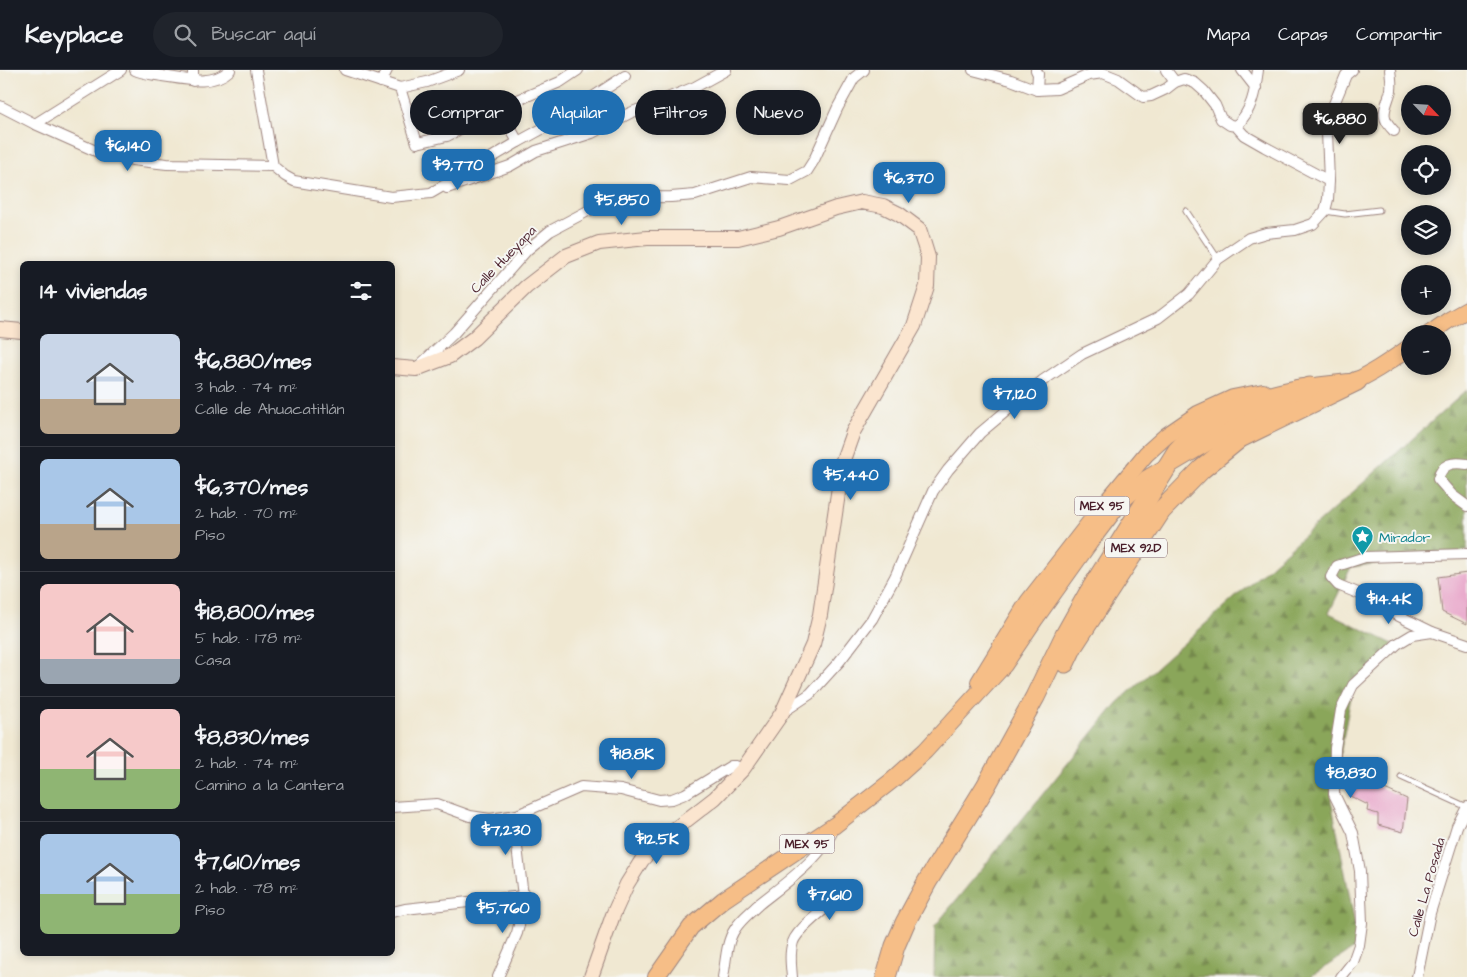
<!DOCTYPE html>
<html lang="es">
<head>
<meta charset="utf-8">
<style>
	body { margin:0; font-family:"Architects Daughter",sans-serif; background:#20242c; color:#f1f3f6; height:100vh; display:flex; flex-direction:column; font-size:19px; white-space:nowrap }
	* { box-sizing:border-box; margin:0 }
	p { font-size:16px; color:#9ea1a6 }
	.icon { flex:none; width:28px; height:28px; fill:none; stroke:currentColor; stroke-width:2; stroke-linecap:round; stroke-linejoin:round }
	.map { position:relative; flex:1; overflow:hidden }
	.sheet { position:absolute; left:20px; top:191px; width:375px; height:695px; display:flex; flex-direction:column; background:#171b24; border-radius:8px; box-shadow:0 2px 8px #0003 }
	.sheet>* { flex:none }
	.guide { position:absolute; left:410px; top:20px; width:475px; height:45px; display:flex; gap:10px }
	.needle { width:32px; rotate:115deg }
	.tools { position:absolute; left:1401px; top:15px; display:grid; gap:10px }
	.tools a { display:grid; place-items:center; width:50px; height:50px; border-radius:50%; background:#171b24; box-shadow:0 2px 8px #0003; font-size:25px }
	.price { position:absolute; translate:-50% -42px; padding:0 11px; border-radius:10px; background:#1f6fb2; color:#fff; font-size:16px; line-height:32px; filter:drop-shadow(0 1px 2px #0008) }
	.price::after { content:''; position:absolute; left:50%; top:30px; width:15px; height:11px; margin-left:-8px; background:inherit; clip-path:polygon(0 0,100% 0,50% 100%) }
	.price.current { background:#222; color:#fff }
	ul { padding:0; list-style:none }
	li { display:flex; align-items:center; gap:15px; height:125px; padding:0 20px }
	li+li { border-top:1px solid #363941 }
	li span { display:grid; place-items:center; flex:none; width:140px; height:100px; border-radius:8px; color:#555 }
	li>.icon { margin-inline-start:auto }
	span .icon { width:60px; height:60px; fill:#fffc; stroke-width:1 }
	li b { font-size:21px }
	h2 { display:flex; justify-content:space-between; align-items:center; height:60px; padding:0 20px; font-size:21px }
	.tag { padding:0 18px; border-radius:22px; background:#171b24; box-shadow:0 2px 8px #0003; font-size:18px; line-height:45px }
	.tag.current { background:#1f6fb2; color:#fff }
	header { display:flex; align-items:center; gap:30px; box-sizing:border-box; height:70px; padding:0 25px; background:#171b24; border-bottom:1px solid #363941 }
	header strong { font-size:24px }
	nav { display:flex; gap:28px; margin-inline-start:auto; font-size:18px }
	.search { width:350px; height:45px; background:#20242c; display:flex; align-items:center; gap:12px; box-sizing:border-box; padding:0 18px; border-radius:28px; color:#9ea1a6; font-size:19px }
	.map>svg:first-child { display:block }
</style>
</head>
<body>
<header>
<strong>Keyplace</strong>
<div class="search"><svg class="icon" aria-label="search" viewBox="0 0 24 24"><circle cx="10" cy="10" r="6"/><path d="M15 15l6 6"/></svg>Buscar aquí</div>
<nav><a>Mapa</a><a>Capas</a><a>Compartir</a></nav>
</header>
<div class="map">
<svg width="1467" height="907" viewBox="0 0 1467 907">
	<defs>
		<pattern id="forest-firs" width="22" height="20" patternUnits="userSpaceOnUse" patternTransform="scale(1.25)"><rect width="22" height="20" fill="#8aa65a"/><path d="M5 1l3.5 6h-7zM16 11l3.5 6h-7z" fill="#73874b"/></pattern>
	</defs>
	<rect width="100%" height="100%" fill="#f6f6f2"/>
	<filter id="ink" filterUnits="userSpaceOnUse"><feTurbulence type="fractalNoise" baseFrequency=".02" numOctaves="2"/><feDisplacementMap in="SourceGraphic" scale="10" xChannelSelector="R" yChannelSelector="G"/><feConvolveMatrix kernelMatrix="1 2 1 2 8 2 1 2 1" color-interpolation-filters="sRGB"/></filter>
	<filter id="wash" filterUnits="userSpaceOnUse"><feTurbulence type="fractalNoise" baseFrequency=".0096" numOctaves="4" result="noise"/><feDisplacementMap in="SourceGraphic" scale="20" xChannelSelector="R" yChannelSelector="G"/><feGaussianBlur stdDeviation="1.12" result="paint"/><feColorMatrix in="noise" values="0 0 0 0 0 0 0 0 0 0 0 0 0 0 0 0 0 1.4 0 .05"/><feComposite in="paint" operator="in"/></filter>
	<g filter="url(#wash)">
		<rect width="100%" height="100%" fill="#f0e8d2"/>
		<!-- forest -->
		<polygon fill="url(#forest-firs)" stroke="#6a6242" points="1467,320 1467,413 1465,414 1467,417 1467,481 1351,497 1329,543 1393,574 1352,622 1331,730 1359,875 1310,907 934,907 935,856 1117,633"/>
		<g id="blocks">
			<!-- building -->
			<g fill="#e79ec6">
				<polygon points="1467,503 1467,554 1442,542 1438,507"/>
				<polygon points="1351,704 1407,729 1403,762 1378,755 1378,744 1367,741 1368,735 1350,726"/>
			</g>
		</g>
	</g>
	<g filter="url(#ink)">
		<use href="#blocks" fill-opacity="0" stroke="#9d847e" stroke-width="1"/>
		<g fill="none" stroke-linecap="round" stroke-linejoin="round">
			<defs>
				<g id="lane">
					<polyline points="1186,141 1218,189"/>
					<polyline points="1325,141 1345,144 1379,140"/>
					<polyline points="1401,707 1467,737"/>
				</g>
				<g id="street">
					<path d="M135 0C143 4 153 4 162 6 183 9 212 17 230 0"/>
					<polyline points="193,0 193,11"/>
					<polyline points="256,0 273,96 285,106 294,111 305,113 391,127 431,123 518,72 553,53 625,6"/>
					<polyline points="345,0 400,18"/>
					<polyline points="973,0 1011,10 1037,20 1057,19 1089,5 1103,3 1118,9 1143,27 1151,26 1166,19 1175,12 1184,9 1195,13 1204,21 1215,35 1221,49 1230,55 1236,56 1244,65 1265,77 1329,111"/>
					<polyline points="1036,0 1038,4 1037,20"/>
					<polyline points="1166,0 1175,12"/>
					<polyline points="1242,0 1256,18"/>
					<path d="M1390 0C1391 7 1392 14 1391 20 1386 39 1378 45 1394 61"/>
					<polyline points="381,12 387,0"/>
					<polyline points="400,18 417,73 447,66 499,38 560,12 578,0"/>
					<polyline points="400,18 427,12 459,0"/>
					<polyline points="0,36 35,54 98,82 132,90 167,94 273,96"/>
					<polyline points="499,38 518,72"/>
					<polyline points="35,54 121,0"/>
					<path d="M1236 56C1252 41 1255 22 1258 0"/>
					<polyline points="447,118 510,96 536,81 592,63 630,43 695,17 726,0"/>
					<polyline points="419,296 454,263 527,180 550,161 601,134 616,128 671,127 695,125 751,107 790,110 807,101 814,90 838,37 854,8 864,0"/>
					<path d="M1467 394C1452 392 1442 393 1438 409L1452 425 1467 436"/>
					<polyline points="1467,484 1365,487 1337,496 1331,507 1338,515 1360,524 1395,544 1432,562 1467,574"/>
					<polyline points="783,642 810,624 839,592 872,549 895,507 933,421 948,400 980,363 1042,311 1082,284 1158,248 1189,224 1218,189 1249,168 1266,163 1295,160 1313,154 1325,141 1328,129 1329,111 1327,62 1334,34 1346,5 1352,0"/>
					<polyline points="392,737 437,734 470,746 490,749 517,745 581,717 621,720 659,730 672,729 685,724 731,696 736,696 743,699"/>
					<polyline points="392,842 405,839 523,826"/>
					<polyline points="498,907 517,863 522,843 523,826 517,777 517,745"/>
					<path d="M723 907C726 892 726 872 735 859 741 849 751 842 759 834 784 814 825 786 835 755"/>
					<path d="M792 907C791 896 789 883 793 872 798 857 834 832 847 821"/>
					<polyline points="1341,907 1353,892 1359,875 1362,853 1360,801 1353,763 1334,724 1335,678 1341,640 1353,615 1397,574 1412,565 1432,562"/>
					<polyline points="1417,907 1430,843 1457,756 1467,737"/>
				</g>
				<g id="secondary">
					<polyline points="0,259 22,261"/>
					<polyline points="392,297 416,299 450,286 474,268 526,217 566,186 599,173 647,168 738,168 779,158 836,138 862,132 883,136 899,144 919,159 924,174 928,187 927,216 914,256 853,362 843,390 820,545 813,574 782,643 743,699 715,728 657,773 642,790 627,814 613,845 591,907"/>
				</g>
				<g id="primary">
					<polyline points="1429,264 1449,250 1467,240"/>
					<path d="M1346 315C1369 306 1390 291 1410 277"/>
					<polyline points="1297,318 1349,312"/>
					<polyline points="979,612 1028,532 1094,447 1146,384 1166,366 1198,344 1233,328 1263,322"/>
					<polyline points="656,907 691,857 723,830 835,755 894,709 925,681 1004,595 1035,549 1090,472 1119,434 1146,409 1232,358 1280,338 1304,331"/>
				</g>
				<g id="highway">
					<polyline points="1065,593 1073,576 1161,441 1202,399 1240,368 1357,311"/>
					<path d="M886 907 895 876 905 853 927 812 986 716 1035 627 1065 565 1088 524 1177 381C1199 357 1226 341 1257 330 1274 324 1293 321 1310 317"/>
				</g>
			</defs>
			<!-- lane casing -->
			<use href="#lane" stroke="#9d847e" stroke-width="7"/>
			<!-- street casing -->
			<use href="#street" stroke="#9d847e" stroke-width="12"/>
			<!-- secondary casing -->
			<use href="#secondary" stroke="#9d847e" stroke-width="16"/>
			<!-- primary casing -->
			<use href="#primary" stroke="#9d847e" stroke-width="18"/>
			<!-- highway casing -->
			<use href="#highway" stroke="#9d847e" stroke-width="21"/>
			<!-- lane -->
			<use href="#lane" stroke="#fff" stroke-width="5"/>
			<!-- street -->
			<use href="#street" stroke="#fff" stroke-width="10"/>
			<!-- secondary -->
			<use href="#secondary" stroke="#fbe5cf" stroke-width="14"/>
			<!-- primary -->
			<use href="#primary" stroke="#f6be87" stroke-width="16"/>
			<!-- highway -->
			<use href="#highway" stroke="#f6be87" stroke-width="19"/>
		</g>
	</g>
	<!-- icons -->
	<defs>
		<symbol id="sight-pin" viewBox="-11 -11 22 30"><path d="M0 17L-7.5 6A9.5 9.5 0 1 1 7.5 6Z" fill="#0f9aa8" stroke="#f6f6f2"/><path d="M0-6L1.8-2.2L6-1.7L2.9 1.2L3.7 5.4L0 3.3L-3.7 5.4L-2.9 1.2L-6-1.7L-1.8-2.2Z" fill="#fff"/></symbol>
	</defs>
	<g fill-rule="evenodd">
		<use href="#sight-pin" x="1350" y="454" width="25" height="34"/>
	</g>
	<g text-anchor="middle" stroke-width="4" stroke-linejoin="round" paint-order="stroke">
		<!-- shield labels -->
		<g fill="#f6f6f2" stroke="#7e6067" stroke-width="1">
			<rect x="1074.5" y="426.5" width="55" height="19" rx="4"/>
			<rect x="1105" y="468.5" width="62" height="19" rx="4"/>
			<rect x="779.5" y="764.5" width="55" height="19" rx="4"/>
		</g>
		<g font-size="12" font-weight="bold" fill="#4a1f2b">
			<text x="1102" y="440">MEX 95</text>
			<text x="1136" y="482">MEX 92D</text>
			<text x="807" y="778">MEX 95</text>
		</g>
		<!-- street labels -->
		<g font-size="14" fill="#4a1f2b" stroke="#f6f6f2">
			<text transform="translate(503 189) rotate(-46)" y="5">Calle Hueyapa</text>
			<text transform="translate(1426 817) rotate(-74)" y="5">Calle La Posada</text>
		</g>
		<!-- culture labels -->
		<g font-size="14" fill="#0d838f" stroke="#f6f6f2" text-anchor="start">
			<text x="1379" y="472">Mirador</text>
		</g>
	</g>
</svg>
<div class="tools">
<a><svg class="needle" viewBox="-14 -14 28 28"><path d="M0-13l5 13h-10z" fill="#e53935"/><path d="M0 13l5-13h-10z" fill="#9ea1a6"/></svg></a>
<a><svg class="icon" aria-label="locate" viewBox="0 0 24 24"><circle cx="12" cy="12" r="6"/><path d="M12 2v4M12 18v4M2 12h4M18 12h4"/></svg></a>
<a><svg class="icon" aria-label="layers" viewBox="0 0 24 24"><path d="M12 4l9 5-9 5-9-5zM3 14l9 5 9-5"/></svg></a>
<a>+</a>
<a>−</a>
</div>
<b class="price current" style="left:1340px;top:75px">$6,880</b>
<b class="price" style="left:128px;top:102px">$6,140</b>
<b class="price" style="left:458px;top:121px">$9,770</b>
<b class="price" style="left:909px;top:134px">$6,370</b>
<b class="price" style="left:622px;top:156px">$5,850</b>
<b class="price" style="left:1015px;top:350px">$7,120</b>
<b class="price" style="left:851px;top:431px">$5,440</b>
<b class="price" style="left:1389px;top:555px">$14.4K</b>
<b class="price" style="left:632px;top:710px">$18.8K</b>
<b class="price" style="left:1351px;top:729px">$8,830</b>
<b class="price" style="left:506px;top:786px">$7,230</b>
<b class="price" style="left:657px;top:795px">$12.5K</b>
<b class="price" style="left:830px;top:851px">$7,610</b>
<b class="price" style="left:503px;top:864px">$5,760</b>
<div class="guide">
<a class="tag">Comprar</a>
<a class="tag current">Alquilar</a>
<a class="tag">Filtros</a>
<a class="tag">Nuevo</a>
</div>
<section class="sheet">
<h2>14 viviendas<svg class="icon" aria-label="filters" viewBox="0 0 24 24"><path d="M4 7h16M4 17h16"/><circle cx="9" cy="7" r="2"/><circle cx="15" cy="17" r="2"/></svg></h2>
<ul>
<li><span style="background:linear-gradient(#c9d6e8 65%,#b9a48a 0)"><svg class="icon" aria-label="home" viewBox="0 0 24 24"><path d="M3 11l9-7 9 7M6 9v11h12V9"/></svg></span><div><b>$6,880/mes</b><p>3 hab. · 74 m²</p><p>Calle de Ahuacatitlán</p></div></li>
<li><span style="background:linear-gradient(#a9c7e8 65%,#b9a48a 0)"><svg class="icon" aria-label="home" viewBox="0 0 24 24"><path d="M3 11l9-7 9 7M6 9v11h12V9"/></svg></span><div><b>$6,370/mes</b><p>2 hab. · 70 m²</p><p>Piso</p></div></li>
<li><span style="background:linear-gradient(#f6c9c9 75%,#9aa5b1 0)"><svg class="icon" aria-label="home" viewBox="0 0 24 24"><path d="M3 11l9-7 9 7M6 9v11h12V9"/></svg></span><div><b>$18,800/mes</b><p>5 hab. · 178 m²</p><p>Casa</p></div></li>
<li><span style="background:linear-gradient(#f6c9c9 60%,#8fb573 0)"><svg class="icon" aria-label="home" viewBox="0 0 24 24"><path d="M3 11l9-7 9 7M6 9v11h12V9"/></svg></span><div><b>$8,830/mes</b><p>2 hab. · 74 m²</p><p>Camino a la Cantera</p></div></li>
<li><span style="background:linear-gradient(#a9c7e8 60%,#8fb573 0)"><svg class="icon" aria-label="home" viewBox="0 0 24 24"><path d="M3 11l9-7 9 7M6 9v11h12V9"/></svg></span><div><b>$7,610/mes</b><p>2 hab. · 78 m²</p><p>Piso</p></div></li>
</ul>
</section>
</div>
</body>
</html>
